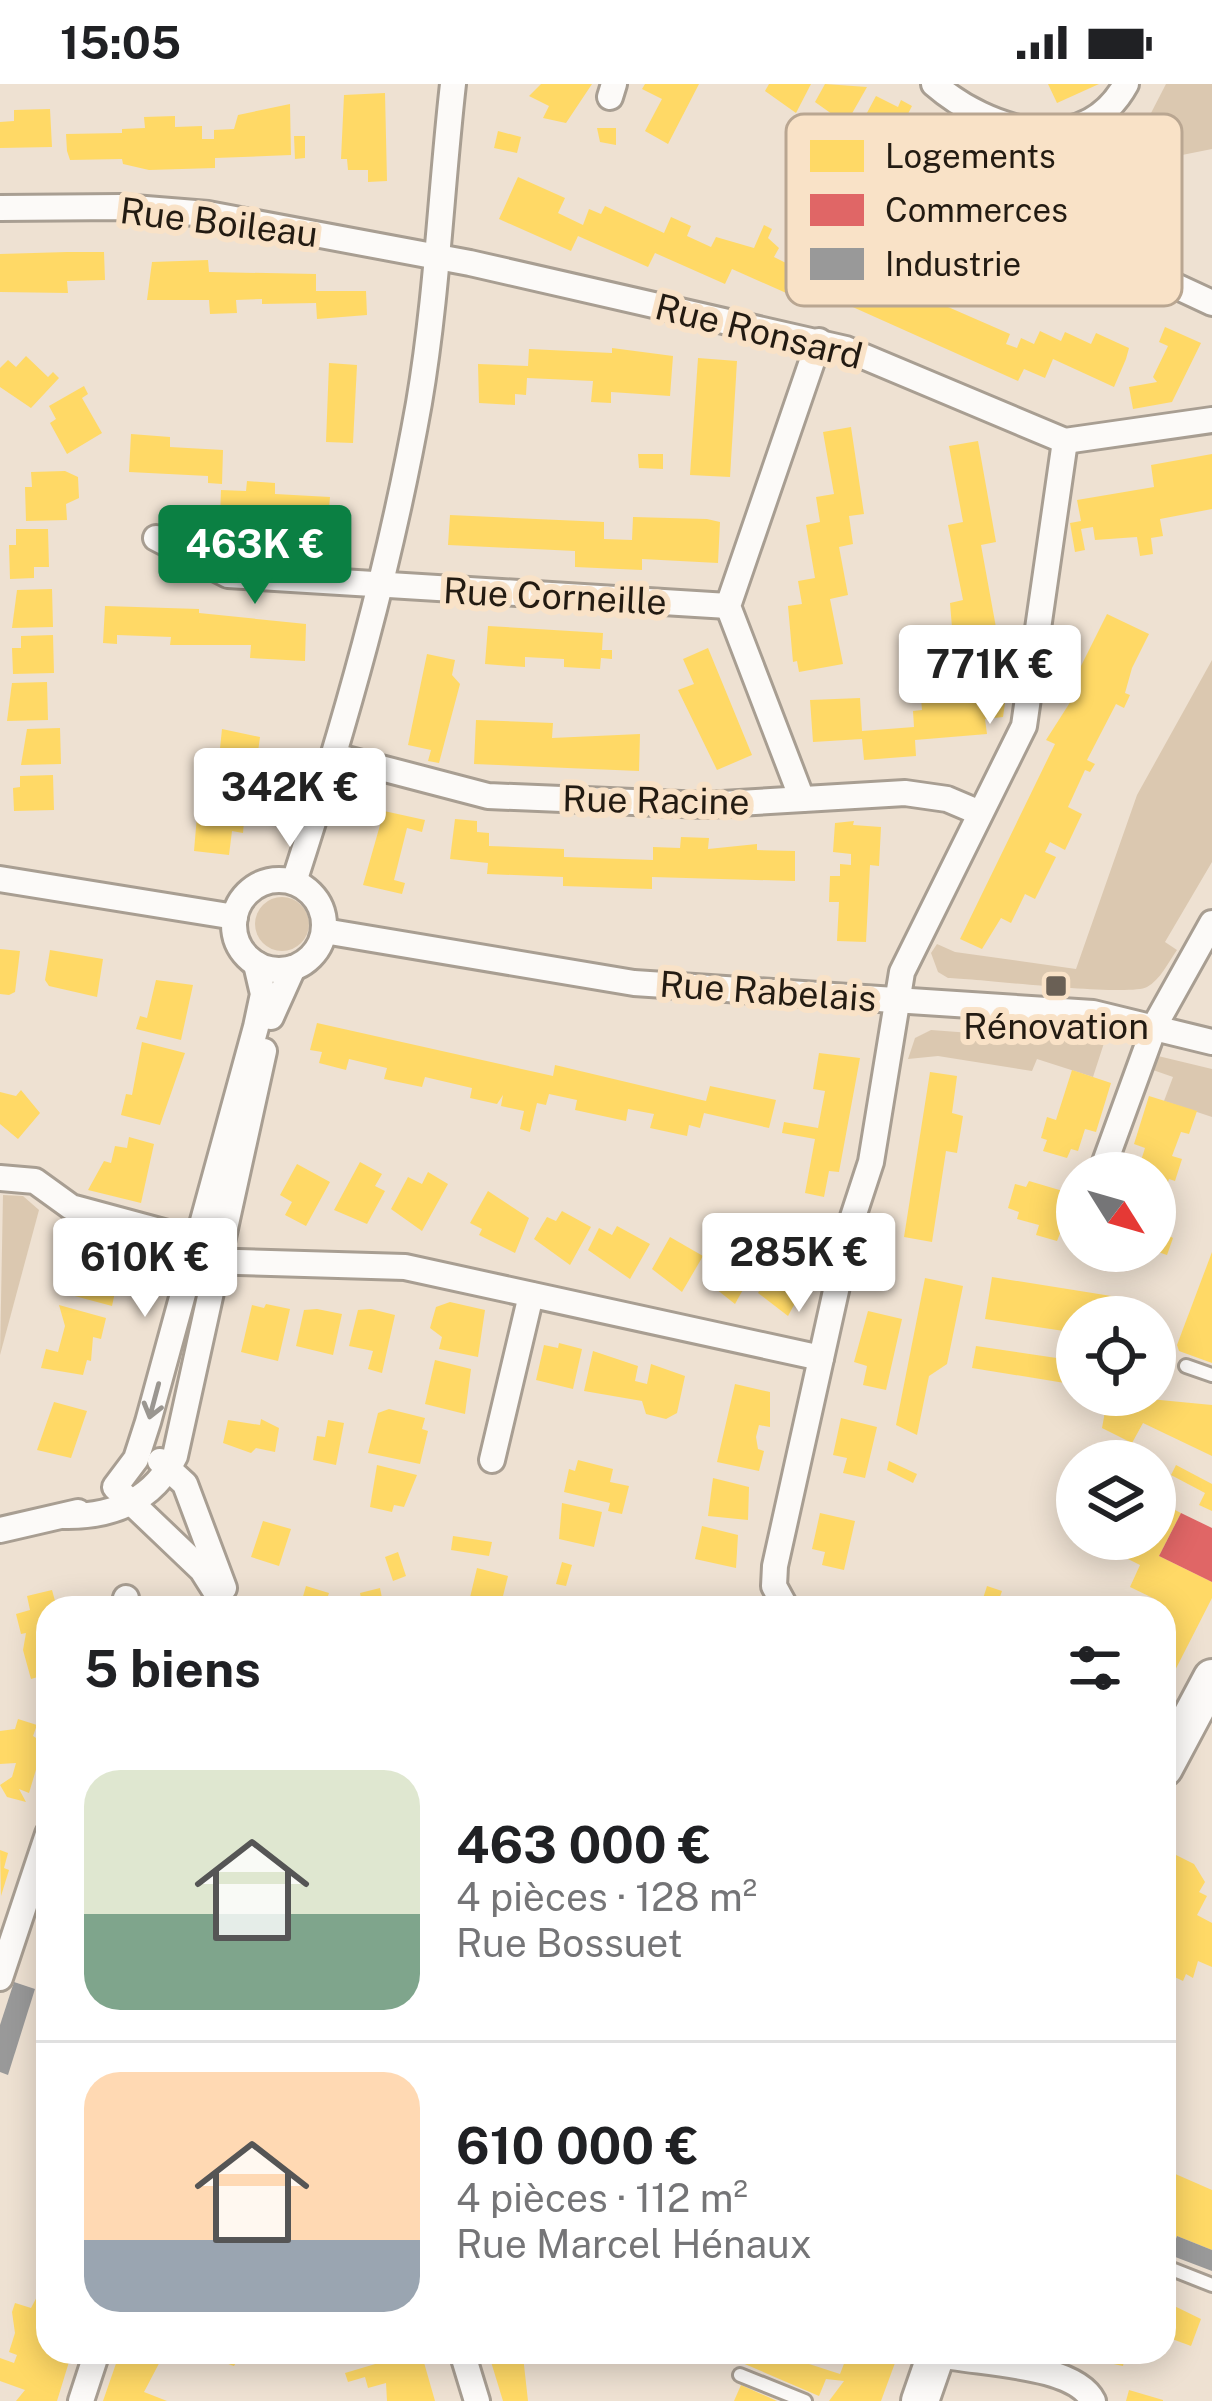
<!DOCTYPE html>
<html lang="fr">
<head>
<meta charset="utf-8">
<style>
	body { margin:0; font-family:"Public Sans",sans-serif; background:#f2f2f2; color:#202124; height:100vh; display:flex; flex-direction:column; font-size:45px; white-space:nowrap }
	* { box-sizing:border-box; margin:0 }
	p { font-size:39px; color:#757577 }
	.icon { flex:none; width:66px; height:66px; fill:none; stroke:currentColor; stroke-width:2; stroke-linecap:round; stroke-linejoin:round }
	.map { position:relative; flex:1; overflow:hidden }
	.details { position:absolute; left:36px; top:1512px; width:1140px; height:768px; display:flex; flex-direction:column; background:#fff; border-radius:36px; box-shadow:0 6px 30px #0003 }
	.details>* { flex:none }
	.needle { width:78px; rotate:127deg }
	.fabs { position:absolute; left:1056px; top:1068px; display:grid; gap:24px }
	.fabs a { display:grid; place-items:center; width:120px; height:120px; border-radius:50%; background:#fff; box-shadow:0 6px 30px #0003; font-size:60px }
	.price { position:absolute; translate:-50% -102px; padding:0 27px; border-radius:12px; background:#fff; color:#222; font-size:39px; line-height:78px; filter:drop-shadow(0 3px 6px #0008) }
	.price::after { content:''; position:absolute; left:50%; top:72px; width:36px; height:27px; margin-left:-18px; background:inherit; clip-path:polygon(0 0,100% 0,50% 100%) }
	.price.on { background:#0b8043; color:#fff }
	ul { padding:0; list-style:none }
	li { display:flex; align-items:center; gap:36px; height:300px; padding:0 48px }
	li+li { border-top:3px solid #e0e0e0 }
	li span { display:grid; place-items:center; flex:none; width:336px; height:240px; border-radius:36px; color:#555 }
	li>.icon { margin-inline-start:auto }
	span .icon { width:144px; height:144px; fill:#fffc; stroke-width:1 }
	li b { font-size:51px }
	h2 { display:flex; justify-content:space-between; align-items:center; height:144px; padding:0 48px; font-size:51px }
	.status { display:flex; justify-content:space-between; align-items:center; height:84px; padding:0 60px; background:#fff; direction:ltr }
	.status svg { height:33px; fill:currentColor }
	.map>svg:first-child { display:block }
</style>
</head>
<body>
<div class="status"><b>15:05</b><svg viewBox="0 0 49 12"><path d="M0 12V9h3v3zM5 12V6h3v6zM10 12V3h3v9zM15 12V0h3v12zM26 1h20v11H26zM47 4h2v5h-2z"/></svg></div>
<div class="map">
<svg width="1212" height="2317" viewBox="0 0 1212 2317">
	<rect width="100%" height="100%" fill="#eee1d2"/>
	<!-- green -->
	<g fill="#dbc8b0">
		<polygon points="1166,0 1212,0 1212,65 1167,74 1135,60"/>
		<path d="M1212 576V778L1165 858 1177 866C1168 879 1160 896 1147 903 1128 913 983 895 948 894L938 888 931 869 937 860 955 868 1076 885 1137 711Z"/>
		<circle cx="282" cy="840" r="27"/>
		<polygon points="931,946 1104,959 1093,993 1037,975 1032,987 938,972 908,975 915,954"/>
		<polygon points="1158,972 1212,985 1212,1033 1164,1017 1173,993 1153,986"/>
		<polygon points="3,1111 23,1112 39,1126 0,1271"/>
	</g>
	<!-- homes -->
	<g fill="#ffd966">
		<polygon points="541,0 592,0 566,39 543,34 549,22 529,12"/>
		<polygon points="645,0 699,0 668,60 645,47 662,15 642,5"/>
		<polygon points="769,0 811,0 796,29 765,7"/>
		<polygon points="825,0 867,3 846,40 815,18"/>
		<polygon points="1048,0 1099,0 1057,19"/>
		<polygon points="385,9 387,97 368,98 368,86 348,86 347,75 341,75 344,11"/>
		<polygon points="876,12 898,23 901,16 912,22 892,61 861,40"/>
		<polygon points="290,20 291,71 215,74 215,84 149,86 123,80 122,75 70,76 67,67 66,50 122,49 122,45 145,44 144,33 175,32 175,43 202,42 202,55 214,55 214,46 234,45 238,31"/>
		<polygon points="50,25 52,63 0,64 0,38 14,37 14,26"/>
		<polygon points="597,44 616,44 616,61 600,58"/>
		<polygon points="498,47 521,53 517,69 494,64"/>
		<polygon points="294,52 305,52 305,74 295,75"/>
		<polygon points="518,93 565,114 558,129 583,141 589,125 601,130 605,122 664,149 671,133 691,142 687,152 711,163 716,153 754,164 764,141 772,145 768,154 779,164 774,173 788,180 795,167 831,180 835,172 845,177 841,186 866,197 870,189 1010,250 1006,260 1017,264 1021,254 1034,260 1040,247 1061,257 1065,248 1091,260 1096,249 1129,264 1126,275 1114,303 1053,275 1045,294 1024,285 1018,297 808,203 802,216 732,185 725,200 655,169 648,183 578,152 571,167 499,135"/>
		<polygon points="67,168 104,168 105,196 67,197 68,209 0,208 0,170"/>
		<polygon points="208,176 209,188 316,190 316,207 366,207 367,231 317,235 316,219 262,220 262,215 236,216 237,229 210,230 209,216 147,216 152,178"/>
		<polygon points="1165,243 1201,259 1172,318 1133,325 1129,303 1157,298 1153,293 1168,262 1159,258"/>
		<polygon points="612,264 673,272 670,312 611,308 611,319 591,318 593,297 527,294 526,311 515,310 515,321 479,319 478,280 528,282 529,265 612,269"/>
		<polygon points="26,272 48,293 53,288 59,294 31,324 0,303 0,284 8,276 16,283"/>
		<polygon points="698,274 737,277 730,393 690,391"/>
		<polygon points="329,279 357,281 353,359 326,358"/>
		<polygon points="84,302 88,310 82,314 102,349 67,370 50,339 56,335 49,322"/>
		<polygon points="851,343 864,430 849,432 853,460 839,463 848,511 830,515 843,580 799,588 797,577 793,578 788,522 802,520 798,497 815,494 806,441 820,438 816,413 834,410 823,348"/>
		<polygon points="131,350 170,353 170,363 223,366 222,400 208,399 208,392 129,388"/>
		<polygon points="978,357 996,458 981,461 997,549 970,555 968,565 954,568 950,519 963,516 948,441 963,438 949,362"/>
		<polygon points="638,370 663,370 663,385 639,384"/>
		<polygon points="1212,370 1212,425 1160,435 1163,452 1151,454 1153,470 1140,472 1137,453 1095,456 1093,443 1081,445 1085,466 1075,468 1070,439 1081,437 1077,416 1154,403 1151,381"/>
		<polygon points="31,388 65,387 78,393 79,414 66,420 67,436 26,437 25,403 32,403"/>
		<polygon points="247,397 275,399 275,410 330,413 327,453 273,450 273,438 220,435 221,406 246,407"/>
		<polygon points="450,431 604,438 604,455 632,456 633,433 707,435 720,438 718,479 642,475 642,486 575,483 575,467 448,461"/>
		<polygon points="16,445 48,445 49,483 34,483 34,494 10,495 9,461 16,461"/>
		<polygon points="52,505 53,543 12,544 17,506"/>
		<polygon points="105,522 199,525 199,529 306,540 305,577 250,574 251,561 170,561 171,553 117,551 117,560 103,559"/>
		<polygon points="1107,530 1149,550 1132,584 1125,609 1130,611 1124,624 1116,620 1087,676 1095,680 1090,688 1085,686 1068,723 1082,730 1065,766 1050,758 1045,768 1056,773 1035,815 1025,810 1011,839 1001,834 982,865 960,855 1055,660 1046,656 1069,620 1078,602 1072,600"/>
		<polygon points="488,542 603,549 602,566 612,566 612,575 601,574 600,585 564,583 564,575 525,573 525,583 485,580"/>
		<polygon points="53,551 54,589 13,590 12,564 21,564 21,552"/>
		<polygon points="708,564 752,671 717,686 678,606 694,600 683,575"/>
		<polygon points="427,570 455,576 452,591 460,600 439,679 428,677 431,666 408,661"/>
		<polygon points="1009,592 1003,633 985,635 987,650 915,656 916,672 864,676 862,655 813,658 810,616 860,614 862,647 914,643 913,627 922,626 921,615 984,607 983,594"/>
		<polygon points="47,598 48,636 7,637 12,599"/>
		<polygon points="476,636 553,639 552,654 640,650 639,687 474,680"/>
		<polygon points="60,644 61,680 21,681 27,645"/>
		<polygon points="222,645 260,653 258,668 268,669 265,699 217,694"/>
		<polygon points="53,691 54,726 14,727 13,704 20,703 20,692"/>
		<polygon points="198,720 245,725 243,749 232,747 229,771 194,767"/>
		<polygon points="384,727 425,736 422,748 407,744 394,796 405,799 402,810 363,801"/>
		<polygon points="455,735 477,737 477,748 489,749 489,762 564,765 564,773 653,776 653,763 680,764 681,753 709,754 708,765 757,760 757,766 795,767 795,797 652,793 652,805 563,802 563,793 487,790 488,779 450,775"/>
		<polygon points="854,737 853,741 881,743 879,782 870,781 866,858 837,857 839,818 829,818 830,792 840,792 840,780 851,781 851,770 833,768 835,739"/>
		<polygon points="0,865 20,867 15,908 9,911 0,910"/>
		<polygon points="50,866 103,875 97,913 49,902 45,896"/>
		<polygon points="156,896 193,901 181,956 136,945 140,932 147,934"/>
		<polygon points="317,939 553,992 555,981 706,1017 710,1002 776,1016 769,1044 704,1029 700,1044 689,1041 687,1052 650,1044 654,1030 628,1025 626,1037 575,1026 577,1016 549,1010 546,1021 537,1019 530,1048 520,1045 524,1027 501,1022 503,1011 497,1020 470,1014 472,1004 425,993 422,1003 384,995 387,984 349,975 346,986 319,979 322,968 310,966"/>
		<polygon points="142,958 185,969 160,1041 121,1031 126,1010 132,1011"/>
		<polygon points="819,969 860,974 839,1088 829,1087 824,1113 805,1109 815,1055 782,1049 784,1038 818,1044 825,1007 813,1005"/>
		<polygon points="1072,986 1111,999 1096,1048 1085,1045 1078,1067 1071,1065 1067,1074 1043,1067 1047,1056 1041,1054 1047,1033 1056,1036"/>
		<polygon points="930,988 957,992 952,1029 963,1032 957,1069 946,1067 932,1158 904,1153"/>
		<polygon points="21,1006 40,1029 18,1055 0,1040 0,1008 16,1012"/>
		<polygon points="1149,1012 1197,1027 1189,1050 1181,1048 1172,1072 1182,1075 1175,1097 1169,1095 1165,1107 1155,1104 1155,1089 1138,1086 1145,1064 1134,1060"/>
		<polygon points="129,1053 154,1060 141,1119 88,1106 104,1077 111,1079 115,1062 127,1064"/>
		<polygon points="360,1078 382,1090 375,1102 385,1107 367,1140 334,1126"/>
		<polygon points="297,1080 330,1098 306,1142 285,1131 292,1118 280,1111"/>
		<polygon points="428,1088 448,1100 422,1147 391,1125 408,1093 422,1100"/>
		<polygon points="1029,1097 1073,1110 1073,1145 1063,1142 1057,1157 1036,1151 1039,1141 1017,1135 1019,1128 1008,1124 1015,1100 1026,1103"/>
		<polygon points="488,1107 529,1134 515,1169 479,1151 482,1145 470,1139"/>
		<polygon points="562,1127 591,1143 570,1181 534,1155 547,1133 556,1137"/>
		<polygon points="617,1142 650,1160 630,1195 588,1166 599,1144 612,1151"/>
		<polygon points="1155,1144 1173,1154 1167,1171 1155,1167"/>
		<polygon points="670,1153 703,1172 682,1208 652,1185"/>
		<polygon points="723,1166 755,1184 735,1220 706,1197"/>
		<polygon points="1212,1168 1212,1279 1179,1267 1177,1261"/>
		<polygon points="87,1169 122,1175 112,1222 71,1211"/>
		<polygon points="776,1177 808,1195 788,1232 758,1209"/>
		<polygon points="992,1193 1130,1215 1126,1233 1077,1233 1077,1249 985,1235"/>
		<polygon points="925,1194 963,1202 947,1280 929,1292 917,1351 896,1341"/>
		<polygon points="450,1218 485,1226 478,1273 439,1265 442,1253 430,1244 436,1223"/>
		<polygon points="266,1220 290,1225 278,1277 241,1268 252,1221 264,1224"/>
		<polygon points="59,1221 106,1234 101,1255 93,1253 91,1277 87,1276 83,1291 41,1284 46,1265 58,1268 65,1242"/>
		<polygon points="317,1225 342,1230 333,1271 296,1262 304,1226"/>
		<polygon points="371,1225 395,1231 382,1289 368,1285 373,1267 349,1262 358,1226"/>
		<polygon points="868,1227 902,1235 886,1306 863,1301 867,1282 854,1278"/>
		<polygon points="559,1259 582,1265 573,1305 536,1296 544,1261 558,1264"/>
		<polygon points="976,1262 1077,1277 1077,1301 972,1284"/>
		<polygon points="593,1267 638,1282 635,1297 647,1300 651,1280 685,1292 677,1329 666,1335 646,1330 642,1317 584,1307"/>
		<polygon points="435,1276 471,1285 465,1330 425,1320"/>
		<polygon points="735,1300 770,1308 770,1343 759,1341 756,1353 758,1365 764,1367 759,1387 717,1378"/>
		<polygon points="1108,1311 1212,1321 1212,1372 1143,1339 1132,1359 1102,1344"/>
		<polygon points="54,1318 87,1327 71,1374 37,1366"/>
		<polygon points="389,1325 425,1334 422,1345 428,1347 420,1380 368,1369 378,1329"/>
		<polygon points="841,1334 877,1343 865,1394 843,1389 847,1374 833,1371"/>
		<polygon points="261,1335 279,1344 275,1368 256,1364 251,1369 223,1359 228,1336 260,1341"/>
		<polygon points="328,1336 344,1339 336,1381 313,1376 317,1352 325,1353"/>
		<polygon points="578,1376 613,1385 610,1398 629,1402 622,1430 608,1427 610,1419 564,1408 569,1385 575,1387"/>
		<polygon points="889,1377 917,1390 913,1399 887,1386"/>
		<polygon points="377,1381 417,1391 404,1423 394,1421 392,1428 370,1423"/>
		<polygon points="1176,1381 1212,1400 1212,1427 1199,1421 1205,1409 1171,1391"/>
		<polygon points="713,1394 749,1403 748,1436 708,1432"/>
		<polygon points="1155,1416 1181,1429 1159,1472 1212,1498 1212,1514 1164,1608 1164,1524 1153,1524 1157,1516 1130,1503 1140,1481 1088,1455 1155,1455"/>
		<polygon points="562,1419 602,1428 594,1463 559,1455"/>
		<polygon points="820,1429 855,1437 844,1486 822,1481 825,1468 812,1465"/>
		<polygon points="263,1437 291,1445 279,1482 251,1473"/>
		<polygon points="702,1442 738,1451 736,1484 695,1475"/>
		<polygon points="453,1452 492,1458 489,1472 451,1466"/>
		<polygon points="398,1468 406,1492 393,1497 385,1473"/>
		<polygon points="562,1478 572,1481 566,1502 556,1500"/>
		<polygon points="477,1484 508,1492 500,1524 451,1524 453,1517 468,1522"/>
		<polygon points="306,1502 329,1509 324,1524 287,1524 291,1513 302,1516"/>
		<polygon points="987,1502 1002,1507 996,1524 980,1524"/>
		<polygon points="380,1504 384,1524 363,1524 360,1509"/>
		<polygon points="52,1506 57,1524 48,1524 48,1590 31,1595 23,1566 26,1549 21,1550 16,1530 30,1526 27,1512"/>
		<polygon points="18,1635 37,1641 33,1652 44,1659 29,1709 19,1705 26,1718 7,1713 0,1701 12,1693 16,1679 0,1680 0,1647 15,1645"/>
		<polygon points="1164,1765 1194,1780 1205,1798 1199,1808 1207,1812 1197,1831 1212,1839 1212,1883 1198,1877 1193,1894 1186,1890 1183,1897 1164,1888"/>
		<polygon points="0,1766 8,1769 4,1784 9,1786 1,1812"/>
		<polygon points="1164,2085 1212,2106 1212,2166 1177,2152 1170,2171 1164,2169 1169,2149 1164,2147"/>
		<polygon points="48,2192 48,2268 72,2268 57,2317 16,2317 25,2306 0,2297 0,2274 14,2279 17,2271 9,2268 15,2249 12,2228 15,2219 31,2224"/>
		<polygon points="1164,2217 1201,2235 1191,2262 1164,2252"/>
		<polygon points="120,2268 165,2268 144,2308 167,2317 103,2317"/>
		<polygon points="194,2268 242,2268 234,2282"/>
		<polygon points="379,2268 421,2268 435,2317 387,2317 386,2299 368,2304 365,2293 348,2298 345,2289 382,2278"/>
		<polygon points="488,2268 532,2268 523,2272 528,2317 503,2317"/>
		<polygon points="744,2268 772,2268 840,2290 847,2272 838,2268 899,2268 881,2317 829,2317 844,2297 826,2295 819,2312 740,2278"/>
		<polygon points="1057,2268 1126,2268 1123,2282"/>
		<polygon points="741,2301 777,2317 734,2317"/>
		<polygon points="1129,2306 1163,2316 1163,2317 1126,2317"/>
	</g>
	<!-- shops -->
	<polygon fill="#e06666" points="1181,1429 1212,1444 1212,1498 1159,1472"/>
	<!-- industry -->
	<g fill="#999">
		<polygon points="1007,557 1008,569 981,571 980,559"/>
		<polygon points="14,1898 35,1905 8,1991 0,1988 0,1941"/>
		<polygon points="1177,2152 1212,2166 1212,2187 1170,2171"/>
	</g>
	<g fill="none" stroke-linecap="round" stroke-linejoin="round">
		<defs>
			<g id="lane">
				<polyline points="1186,1282 1212,1291"/>
				<polyline points="1164,2182 1212,2201"/>
				<polyline points="740,2291 805,2317"/>
			</g>
			<g id="street">
				<path d="M934 0C987 46 1083 78 1126 0"/>
				<polyline points="610,13 614,0"/>
				<polyline points="0,124 121,123 208,130 470,179 846,265 1065,357 1212,336"/>
				<polyline points="1167,198 1212,219"/>
				<polyline points="156,454 228,491 728,522"/>
				<polyline points="335,672 488,712 705,721 905,709 947,715 980,729"/>
				<polyline points="802,715 728,522 819,257"/>
				<polyline points="0,795 235,833"/>
				<circle cx="279" cy="841" r="45"/>
				<path d="M294 798C345 640 390 483 419 319 437 213 441 106 453 0"/>
				<polyline points="324,847 634,899 1093,929 1212,958"/>
				<polyline points="271,933 293,884"/>
				<polyline points="1101,1089 1155,941 1212,839"/>
				<polyline points="0,1094 35,1097 71,1123 197,1157"/>
				<polyline points="203,1177 405,1183 821,1274"/>
				<polyline points="492,1376 531,1211"/>
				<polyline points="160,1377 185,1400 224,1504"/>
				<path d="M64 1432C111 1433 153 1417 175 1372L264 967"/>
				<polyline points="0,1446 78,1428"/>
				<polyline points="123,1524 126,1514"/>
				<polyline points="226,1524 202,1486 115,1403 136,1375 148,1338 256,943 263,910 256,880"/>
				<polyline points="786,1524 774,1502 775,1482 851,1139 871,1078 902,888 1024,642 1065,357"/>
				<polyline points="0,1894 48,1750"/>
				<polyline points="462,2268 477,2317"/>
				<path d="M936 2270C977 2280 1074 2279 1093 2317"/>
				<polyline points="81,2317 97,2268"/>
			</g>
			<g id="primary">
				<polyline points="1164,1684 1212,1594"/>
				<polyline points="920,2317 937,2268"/>
			</g>
		</defs>
		<!-- lane casing -->
		<use href="#lane" stroke="#a89e92" stroke-width="18"/>
		<!-- street casing -->
		<use href="#street" stroke="#a89e92" stroke-width="30"/>
		<!-- primary casing -->
		<use href="#primary" stroke="#a89e92" stroke-width="42"/>
		<!-- lane -->
		<use href="#lane" stroke="#fcfaf8" stroke-width="12"/>
		<!-- street -->
		<use href="#street" stroke="#fcfaf8" stroke-width="24"/>
		<!-- primary -->
		<use href="#primary" stroke="#fcfaf8" stroke-width="36"/>
	</g>
	<!-- one-way arrows -->
	<defs><path id="oneway-shaft" d="M-6 0H5M1.5-3L5.5 0L1.5 3" fill="none" stroke-width="1.6" stroke-linecap="round" stroke-linejoin="round" transform="scale(3)"/></defs>
	<use stroke="#9a9690" href="#oneway-shaft" transform="translate(154 1317) rotate(105)"/>
	<!-- markers -->
	<rect fill="#6a6055" stroke="#f9e2c7" stroke-width="4.5" x="1044" y="890" width="24" height="24" rx="6"/>
	<g text-anchor="middle" stroke-width="12" stroke-linejoin="round" paint-order="stroke">
		<!-- street labels -->
		<g font-size="36" fill="#231b12" stroke="#f9e2c7">
			<text transform="translate(219 138) rotate(7)" y="13">Rue Boileau</text>
			<text transform="translate(759 247) rotate(14)" y="13">Rue Ronsard</text>
			<text transform="translate(555 512) rotate(3)" y="13">Rue Corneille</text>
			<text transform="translate(656 716) rotate(1)" y="13">Rue Racine</text>
			<text transform="translate(768 907) rotate(4)" y="13">Rue Rabelais</text>
		</g>
		<!-- poi labels -->
		<g font-size="36" fill="#231b12" stroke="#f9e2c7">
			<text x="1056" y="955">Rénovation</text>
		</g>
	</g>
	<!-- legend -->
	<rect x="786" y="30" width="396" height="192" rx="18" fill="#f9e2c7" stroke="#b9a691" stroke-width="3"/>
	<rect x="810" y="56" width="54" height="32" fill="#ffd966"/>
	<rect x="810" y="110" width="54" height="32" fill="#e06666"/>
	<rect x="810" y="164" width="54" height="32" fill="#999"/>
	<g font-size="33" fill="#231b12">
		<text x="885" y="84">Logements</text>
		<text x="885" y="138">Commerces</text>
		<text x="885" y="192">Industrie</text>
	</g>
</svg>
<div class="fabs">
<a><svg class="needle" viewBox="-14 -14 28 28"><path d="M0-13l5 13h-10z" fill="#e53935"/><path d="M0 13l5-13h-10z" fill="#757577"/></svg></a>
<a><svg class="icon" aria-label="locate" viewBox="0 0 24 24"><circle cx="12" cy="12" r="6"/><path d="M12 2v4M12 18v4M2 12h4M18 12h4"/></svg></a>
<a><svg class="icon" aria-label="layers" viewBox="0 0 24 24"><path d="M12 4l9 5-9 5-9-5zM3 14l9 5 9-5"/></svg></a>
</div>
<b class="price on" style="left:255px;top:523px">463K €</b>
<b class="price" style="left:990px;top:643px">771K €</b>
<b class="price" style="left:290px;top:766px">342K €</b>
<b class="price" style="left:799px;top:1231px">285K €</b>
<b class="price" style="left:145px;top:1236px">610K €</b>
<section class="details">
<h2>5 biens<svg class="icon" aria-label="filters" viewBox="0 0 24 24"><path d="M4 7h16M4 17h16"/><circle cx="9" cy="7" r="2"/><circle cx="15" cy="17" r="2"/></svg></h2>
<ul>
<li><span style="background:linear-gradient(#dfe7d0 60%,#7fa58c 0)"><svg class="icon" aria-label="home" viewBox="0 0 24 24"><path d="M3 11l9-7 9 7M6 9v11h12V9"/></svg></span><div><b>463 000 €</b><p>4 pièces · 128 m²</p><p>Rue Bossuet</p></div></li>
<li><span style="background:linear-gradient(#ffd9b3 70%,#9aa5b1 0)"><svg class="icon" aria-label="home" viewBox="0 0 24 24"><path d="M3 11l9-7 9 7M6 9v11h12V9"/></svg></span><div><b>610 000 €</b><p>4 pièces · 112 m²</p><p>Rue Marcel Hénaux</p></div></li>
</ul>
</section>
</div>
</body>
</html>
